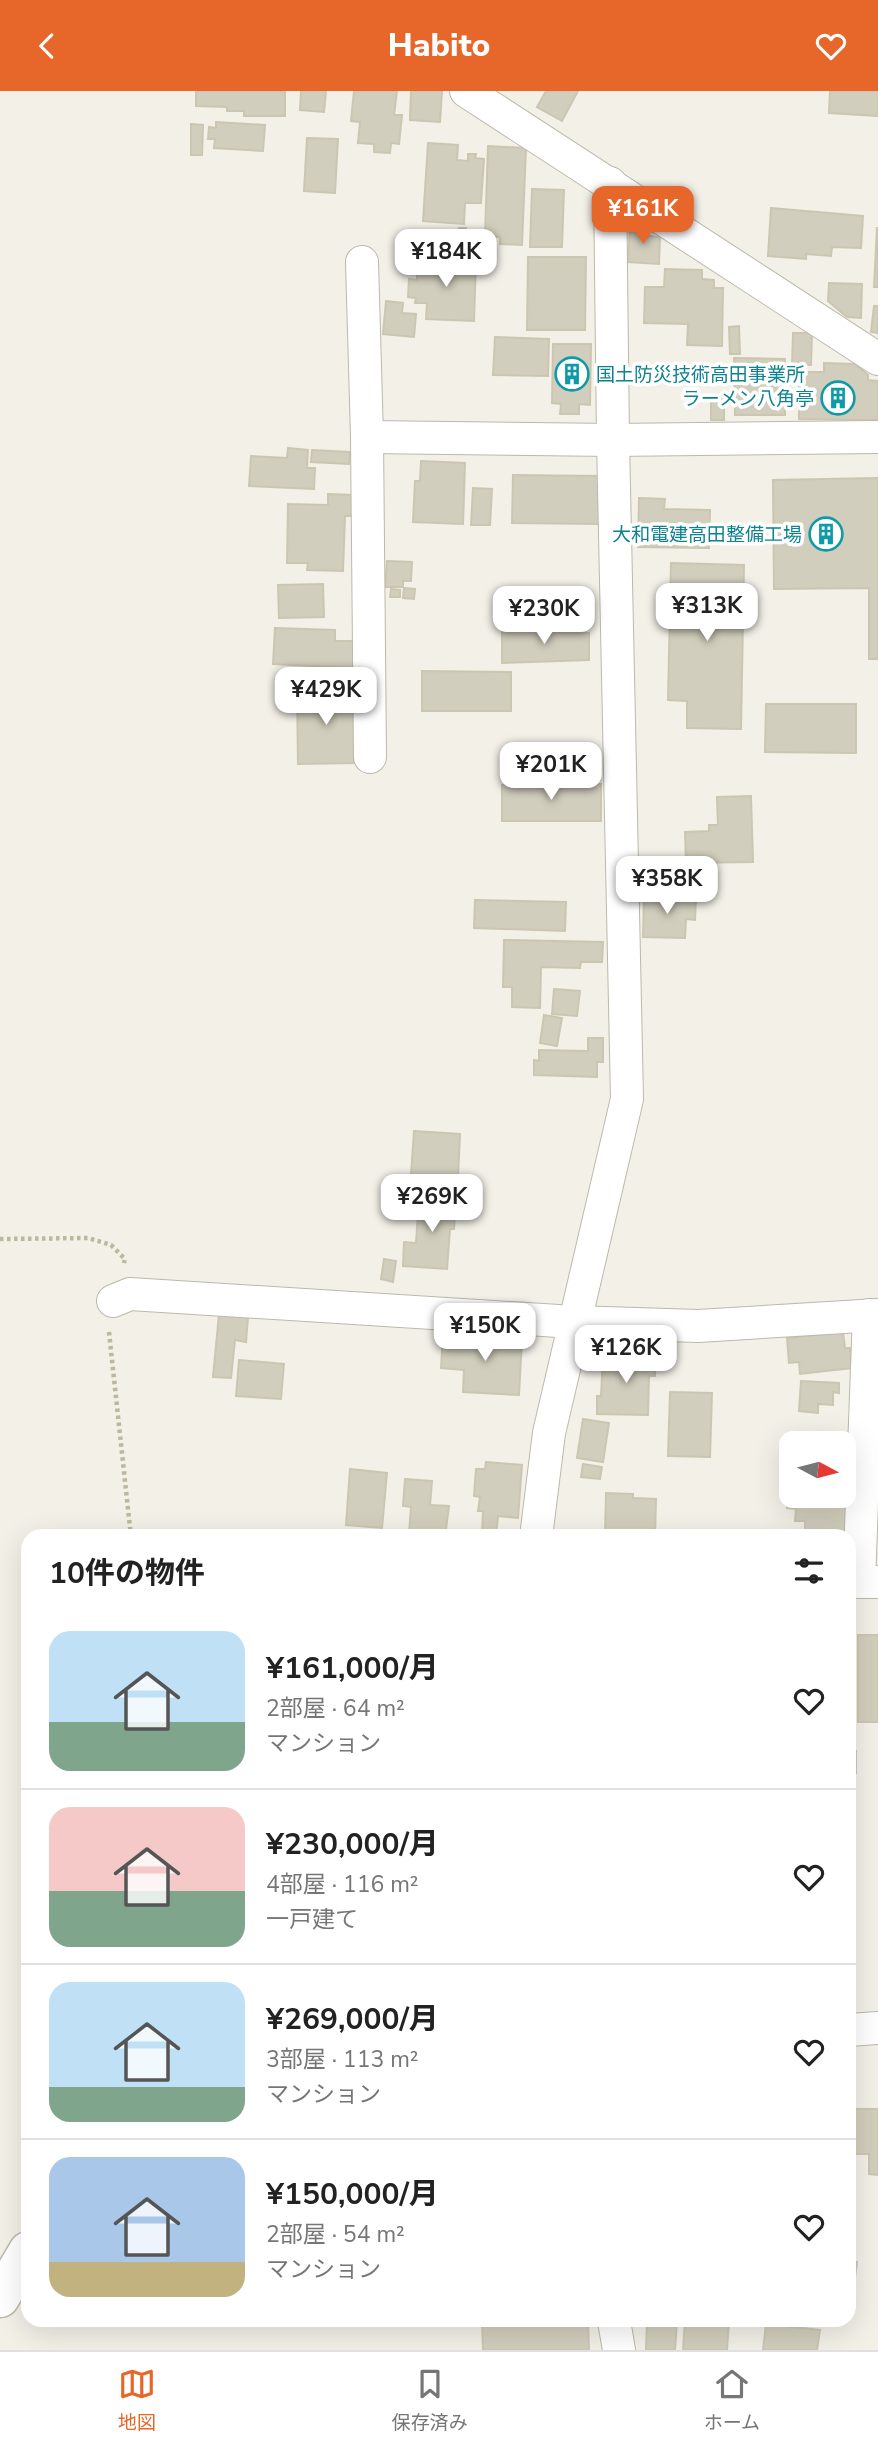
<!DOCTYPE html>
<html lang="ja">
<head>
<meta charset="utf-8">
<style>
	body { margin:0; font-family:"Nunito Sans","Noto Sans JP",sans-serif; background:#f2f2f2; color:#222; height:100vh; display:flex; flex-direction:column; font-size:26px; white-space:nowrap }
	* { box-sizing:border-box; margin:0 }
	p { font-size:23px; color:#767676 }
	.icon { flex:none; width:38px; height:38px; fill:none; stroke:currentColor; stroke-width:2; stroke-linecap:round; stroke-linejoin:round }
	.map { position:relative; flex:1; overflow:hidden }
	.drawer { position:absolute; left:21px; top:1438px; width:835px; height:798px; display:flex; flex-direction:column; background:#fff; border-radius:21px; box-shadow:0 7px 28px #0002 }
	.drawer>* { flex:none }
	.needle { width:46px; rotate:97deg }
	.fabs { position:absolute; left:779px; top:1340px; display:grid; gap:14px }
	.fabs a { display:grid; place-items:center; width:77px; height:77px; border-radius:14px; background:#fff; box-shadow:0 7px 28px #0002; font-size:35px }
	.price { position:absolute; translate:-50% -60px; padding:0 16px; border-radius:14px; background:#fff; color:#222; font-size:23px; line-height:46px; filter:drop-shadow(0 2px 4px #0008) }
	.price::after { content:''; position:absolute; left:50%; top:42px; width:21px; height:16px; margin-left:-10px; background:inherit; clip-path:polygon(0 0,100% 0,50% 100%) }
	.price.current { background:#e76629; color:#fff }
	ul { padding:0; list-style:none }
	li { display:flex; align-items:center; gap:21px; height:175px; padding:0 28px }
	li+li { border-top:2px solid #e0e0e0 }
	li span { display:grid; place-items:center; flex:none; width:196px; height:140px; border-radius:21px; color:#555 }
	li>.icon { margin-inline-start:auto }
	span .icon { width:84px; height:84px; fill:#fffc; stroke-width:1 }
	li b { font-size:30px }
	h2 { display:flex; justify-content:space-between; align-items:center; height:84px; padding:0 28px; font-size:30px }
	header { display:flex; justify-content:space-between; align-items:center; height:91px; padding:0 28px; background:#e76629; color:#fff; font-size:32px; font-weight:800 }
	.menu { display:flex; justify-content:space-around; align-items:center; height:98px; border-top:2px solid #e0e0e0; background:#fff; font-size:19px; color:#767676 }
	.menu a { display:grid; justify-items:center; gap:4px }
	.menu .current { color:#e76629 }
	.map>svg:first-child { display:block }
</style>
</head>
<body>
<header><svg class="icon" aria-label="back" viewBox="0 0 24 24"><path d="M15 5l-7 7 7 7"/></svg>Habito<svg class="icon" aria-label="heart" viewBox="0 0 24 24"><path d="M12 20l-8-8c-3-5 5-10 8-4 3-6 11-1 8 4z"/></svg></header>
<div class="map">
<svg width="878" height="2259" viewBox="0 0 878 2259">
	<rect width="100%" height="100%" fill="#f2f0e7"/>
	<!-- building -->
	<g fill="#d2cebd" stroke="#ccc6b1" stroke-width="2">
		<polygon points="196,0 285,0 285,25 244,25 244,20 227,20 227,16 196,15"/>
		<polygon points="301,0 326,0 324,21 300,19"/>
		<polygon points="354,0 397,0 394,24 402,24 399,53 391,52 390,62 374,61 374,53 358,52 360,31 351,30"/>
		<polygon points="411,0 442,0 440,31 410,29"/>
		<polygon points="546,0 578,0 562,30 537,16"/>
		<polygon points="830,0 878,0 878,25 829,22"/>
		<polygon points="216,31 265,34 263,60 214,57 215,48 208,48 209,36 216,37"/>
		<polygon points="191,33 203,34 202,64 191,64"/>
		<polygon points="307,47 338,48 335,102 304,100"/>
		<polygon points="428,52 458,54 457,69 468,70 468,63 476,63 475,67 484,68 481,112 465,112 464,133 423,130"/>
		<polygon points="488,55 526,57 522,154 500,153 500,146 485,145"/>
		<polygon points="532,98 564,99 562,156 530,156"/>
		<polygon points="771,117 863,125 861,157 832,156 831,165 806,163 806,168 768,165"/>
		<polygon points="630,133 649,134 648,145 660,146 659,173 628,171"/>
		<polygon points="459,137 466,137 466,140 482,140 482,160 459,160"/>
		<polygon points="877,137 878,137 878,196 874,196"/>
		<polygon points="528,166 586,166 585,239 527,239"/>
		<polygon points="417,169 476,171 474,230 426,228 427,212 415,212 416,207 408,206 409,188 417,189"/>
		<polygon points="665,178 702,179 702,188 714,189 714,197 723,197 722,255 687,254 688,233 644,232 645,196 664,196"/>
		<polygon points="829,192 862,193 861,227 847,226 828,210"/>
		<polygon points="386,210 403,212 402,222 416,223 414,246 383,243"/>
		<polygon points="874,215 878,215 878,242 871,241"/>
		<polygon points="739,235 740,263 730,263 729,236"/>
		<polygon points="793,242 812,242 811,274 792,274"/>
		<polygon points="495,246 549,248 548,285 493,284"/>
		<polygon points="553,253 591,253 590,314 579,313 579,323 560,323 561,313 552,312"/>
		<polygon points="734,267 785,268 785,324 735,324"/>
		<polygon points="824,272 855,273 868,284 868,289 878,290 878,329 799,328 799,281 824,281"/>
		<rect x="711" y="304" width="13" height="25"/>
		<polygon points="288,357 308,359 307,377 315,377 314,398 249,395 251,365 287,367"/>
		<polygon points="312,359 350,361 349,373 311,371"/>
		<polygon points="421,370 465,372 463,433 413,431 415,390 420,390"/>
		<polygon points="513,384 600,385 600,433 512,432"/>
		<polygon points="878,387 878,568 869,568 869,497 774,498 773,389"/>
		<polygon points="473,397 492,398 490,434 471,434"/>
		<polygon points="328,403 354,404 353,425 345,425 343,480 307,479 308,472 287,472 288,413 328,414"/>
		<polygon points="639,407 665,408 664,418 710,419 709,457 638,456"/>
		<polygon points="387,470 412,471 411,490 403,490 403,496 385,496"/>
		<polygon points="671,472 744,474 741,638 687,637 687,610 668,609"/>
		<polygon points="323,493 324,526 279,527 278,494"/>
		<polygon points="404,497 415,498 414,508 403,507"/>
		<polygon points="391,498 400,499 400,506 390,506"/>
		<polygon points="275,537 335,539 335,550 356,550 355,577 273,573"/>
		<polygon points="502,539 560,539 560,542 589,542 589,569 502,572"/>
		<polygon points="422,580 511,581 511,620 422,620"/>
		<polygon points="353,598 354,672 298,673 297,599"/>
		<polygon points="766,613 856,613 856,662 765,661"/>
		<polygon points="529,689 555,689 555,694 601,693 601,730 502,730 502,694 529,693"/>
		<polygon points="751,705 753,771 686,772 685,741 709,740 709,734 718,734 717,706"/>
		<polygon points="643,782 672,783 671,801 642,800"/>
		<polygon points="644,806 696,807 695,829 686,828 685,847 643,846"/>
		<polygon points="475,809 566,811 565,840 474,837"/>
		<polygon points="504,849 603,851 602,871 581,871 580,877 541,876 540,917 512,916 512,896 503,896"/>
		<polygon points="554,898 580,900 577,925 552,923"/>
		<polygon points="544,924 562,927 557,955 540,952"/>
		<polygon points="588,947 603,947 603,971 597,971 597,986 534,984 534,969 539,970 539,959 588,960"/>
		<polygon points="414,1040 460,1043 458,1087 411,1084"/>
		<polygon points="419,1106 456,1109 454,1138 450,1138 447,1178 403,1175 404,1151 416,1152"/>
		<polygon points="384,1168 396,1170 393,1191 381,1188"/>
		<polygon points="219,1223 248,1226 246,1251 235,1249 231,1287 213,1286"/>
		<polygon points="843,1241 845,1257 850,1257 852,1277 800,1283 799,1271 789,1272 787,1247"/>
		<polygon points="443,1245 522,1249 519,1304 463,1301 464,1279 441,1277"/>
		<polygon points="603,1265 655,1266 655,1285 649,1285 648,1324 597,1323 597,1305 601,1305"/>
		<polygon points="239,1269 284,1273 281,1308 236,1305"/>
		<polygon points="801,1290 839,1292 839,1302 833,1301 833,1314 818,1313 818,1322 799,1320"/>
		<polygon points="670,1301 712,1302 710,1366 668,1365"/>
		<polygon points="583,1328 609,1332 603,1371 577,1367"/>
		<polygon points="789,1348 827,1349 827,1353 791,1353 791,1405 844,1405 844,1379 847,1379 845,1446 805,1446 805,1430 795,1430 796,1418 787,1417"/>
		<polygon points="486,1371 522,1374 518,1427 498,1425 496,1444 482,1443 483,1420 478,1420 480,1406 474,1405 476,1378 485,1378"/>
		<polygon points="583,1373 602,1376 600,1388 581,1386"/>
		<polygon points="350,1378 387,1382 382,1437 346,1434"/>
		<polygon points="405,1388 432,1390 430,1414 449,1415 445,1446 409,1443 411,1416 403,1415"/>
		<polygon points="606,1402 633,1403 633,1407 656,1408 655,1446 605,1446"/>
		<rect x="858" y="1544" width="20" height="87"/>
		<rect x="849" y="1660" width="7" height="22"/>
		<polygon points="855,2018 878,2018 878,2084 869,2083 869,2063 853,2063"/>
		<polygon points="849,2170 857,2171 852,2209 849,2209"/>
		<polygon points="482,2230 588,2230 589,2259 483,2259"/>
		<polygon points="647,2230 677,2230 675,2259 646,2259"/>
		<polygon points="685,2230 729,2230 727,2259 683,2259"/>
		<polygon points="766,2233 820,2239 817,2259 763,2259"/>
	</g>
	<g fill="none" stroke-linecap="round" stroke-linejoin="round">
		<defs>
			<g id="minor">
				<polyline points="466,0 878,268"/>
				<polyline points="362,171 367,346 370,666"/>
				<polyline points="367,346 613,349 878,346"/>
				<polyline points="113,1210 130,1203 574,1231 698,1235 878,1224"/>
				<polyline points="869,1224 859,1491 878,1491"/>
				<polyline points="536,1446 549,1342 627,1008 613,349 610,92"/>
				<polyline points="849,1939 878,1937"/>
				<polyline points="614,2230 619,2259"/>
			</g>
			<polyline id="tertiary" points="0,2207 28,2160"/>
		</defs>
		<!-- minor casing -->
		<use href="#minor" stroke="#bcb9aa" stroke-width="34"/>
		<!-- tertiary casing -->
		<use href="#tertiary" stroke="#bcb9aa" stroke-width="41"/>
		<!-- path -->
		<g stroke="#bdb79d" stroke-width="4.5" stroke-dasharray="3.5 3.5" stroke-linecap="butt">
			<polyline points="0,1148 88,1147 111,1154 125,1168 124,1172"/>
			<polyline points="109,1241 131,1446"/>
		</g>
		<!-- minor -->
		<use href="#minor" stroke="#fff" stroke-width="32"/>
		<!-- tertiary -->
		<use href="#tertiary" stroke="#fff" stroke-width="38"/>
	</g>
	<!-- icons -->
	<defs>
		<symbol id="building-ring" viewBox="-11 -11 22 22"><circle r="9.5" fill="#fff" stroke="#0f9aa8" stroke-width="1.5"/><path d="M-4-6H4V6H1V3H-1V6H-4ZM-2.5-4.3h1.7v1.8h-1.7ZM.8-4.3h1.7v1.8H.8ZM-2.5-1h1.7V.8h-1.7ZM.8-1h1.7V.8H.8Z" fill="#0f9aa8"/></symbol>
	</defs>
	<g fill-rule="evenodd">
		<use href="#building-ring" x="553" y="264" width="38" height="38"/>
		<use href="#building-ring" x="819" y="288" width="38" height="38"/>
		<use href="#building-ring" x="807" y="424" width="38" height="38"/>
	</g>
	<g text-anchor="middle" stroke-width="7" stroke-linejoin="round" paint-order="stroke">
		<!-- culture labels -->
		<g font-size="19" fill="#0d838f" stroke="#fff" text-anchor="end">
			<text x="596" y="290" text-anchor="start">国土防災技術高田事業所</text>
			<text x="814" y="314">ラーメン八角亭</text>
			<text x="802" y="450">大和電建高田整備工場</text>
		</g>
	</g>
</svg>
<div class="fabs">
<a><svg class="needle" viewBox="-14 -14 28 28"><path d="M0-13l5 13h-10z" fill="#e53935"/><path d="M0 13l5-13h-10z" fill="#767676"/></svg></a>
</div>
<b class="price current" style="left:643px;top:155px">¥161K</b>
<b class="price" style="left:446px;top:198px">¥184K</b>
<b class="price" style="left:707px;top:552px">¥313K</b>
<b class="price" style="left:544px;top:555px">¥230K</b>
<b class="price" style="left:326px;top:636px">¥429K</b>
<b class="price" style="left:551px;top:711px">¥201K</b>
<b class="price" style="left:667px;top:825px">¥358K</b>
<b class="price" style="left:432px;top:1143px">¥269K</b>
<b class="price" style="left:485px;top:1272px">¥150K</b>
<b class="price" style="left:626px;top:1294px">¥126K</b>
<section class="drawer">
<h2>10件の物件<svg class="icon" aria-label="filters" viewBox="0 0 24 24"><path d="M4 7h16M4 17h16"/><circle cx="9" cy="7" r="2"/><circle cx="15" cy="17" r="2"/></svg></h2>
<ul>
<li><span style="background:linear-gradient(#bfe0f5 65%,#7fa58c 0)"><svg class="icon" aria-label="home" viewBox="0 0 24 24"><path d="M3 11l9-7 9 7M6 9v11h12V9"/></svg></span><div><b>¥161,000/月</b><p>2部屋 · 64 m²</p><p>マンション</p></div><svg class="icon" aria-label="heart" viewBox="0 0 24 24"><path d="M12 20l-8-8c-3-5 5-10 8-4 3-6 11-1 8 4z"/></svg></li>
<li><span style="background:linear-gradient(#f6c9c9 60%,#7fa58c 0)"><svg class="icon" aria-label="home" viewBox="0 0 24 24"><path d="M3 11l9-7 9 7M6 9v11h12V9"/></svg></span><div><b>¥230,000/月</b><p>4部屋 · 116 m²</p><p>一戸建て</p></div><svg class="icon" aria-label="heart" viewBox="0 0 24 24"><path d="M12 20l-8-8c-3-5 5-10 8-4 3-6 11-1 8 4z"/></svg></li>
<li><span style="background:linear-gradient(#bfe0f5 75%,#7fa58c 0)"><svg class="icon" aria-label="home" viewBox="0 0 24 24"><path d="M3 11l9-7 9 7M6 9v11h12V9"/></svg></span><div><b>¥269,000/月</b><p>3部屋 · 113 m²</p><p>マンション</p></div><svg class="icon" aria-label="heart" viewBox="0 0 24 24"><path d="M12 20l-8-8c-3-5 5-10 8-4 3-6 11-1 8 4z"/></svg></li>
<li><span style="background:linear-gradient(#a9c7e8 75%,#c2b280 0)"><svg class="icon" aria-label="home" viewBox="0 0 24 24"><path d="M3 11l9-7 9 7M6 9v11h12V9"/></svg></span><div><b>¥150,000/月</b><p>2部屋 · 54 m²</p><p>マンション</p></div><svg class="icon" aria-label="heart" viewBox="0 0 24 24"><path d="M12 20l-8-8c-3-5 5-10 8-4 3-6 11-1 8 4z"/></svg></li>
</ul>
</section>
</div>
<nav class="menu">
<a class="current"><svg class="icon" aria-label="map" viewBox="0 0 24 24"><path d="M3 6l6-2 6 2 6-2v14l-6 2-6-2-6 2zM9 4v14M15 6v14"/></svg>地図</a>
<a><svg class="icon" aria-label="saved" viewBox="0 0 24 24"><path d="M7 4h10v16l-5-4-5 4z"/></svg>保存済み</a>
<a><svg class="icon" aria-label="home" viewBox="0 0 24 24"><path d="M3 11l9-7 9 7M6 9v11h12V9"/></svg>ホーム</a>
</nav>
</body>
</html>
